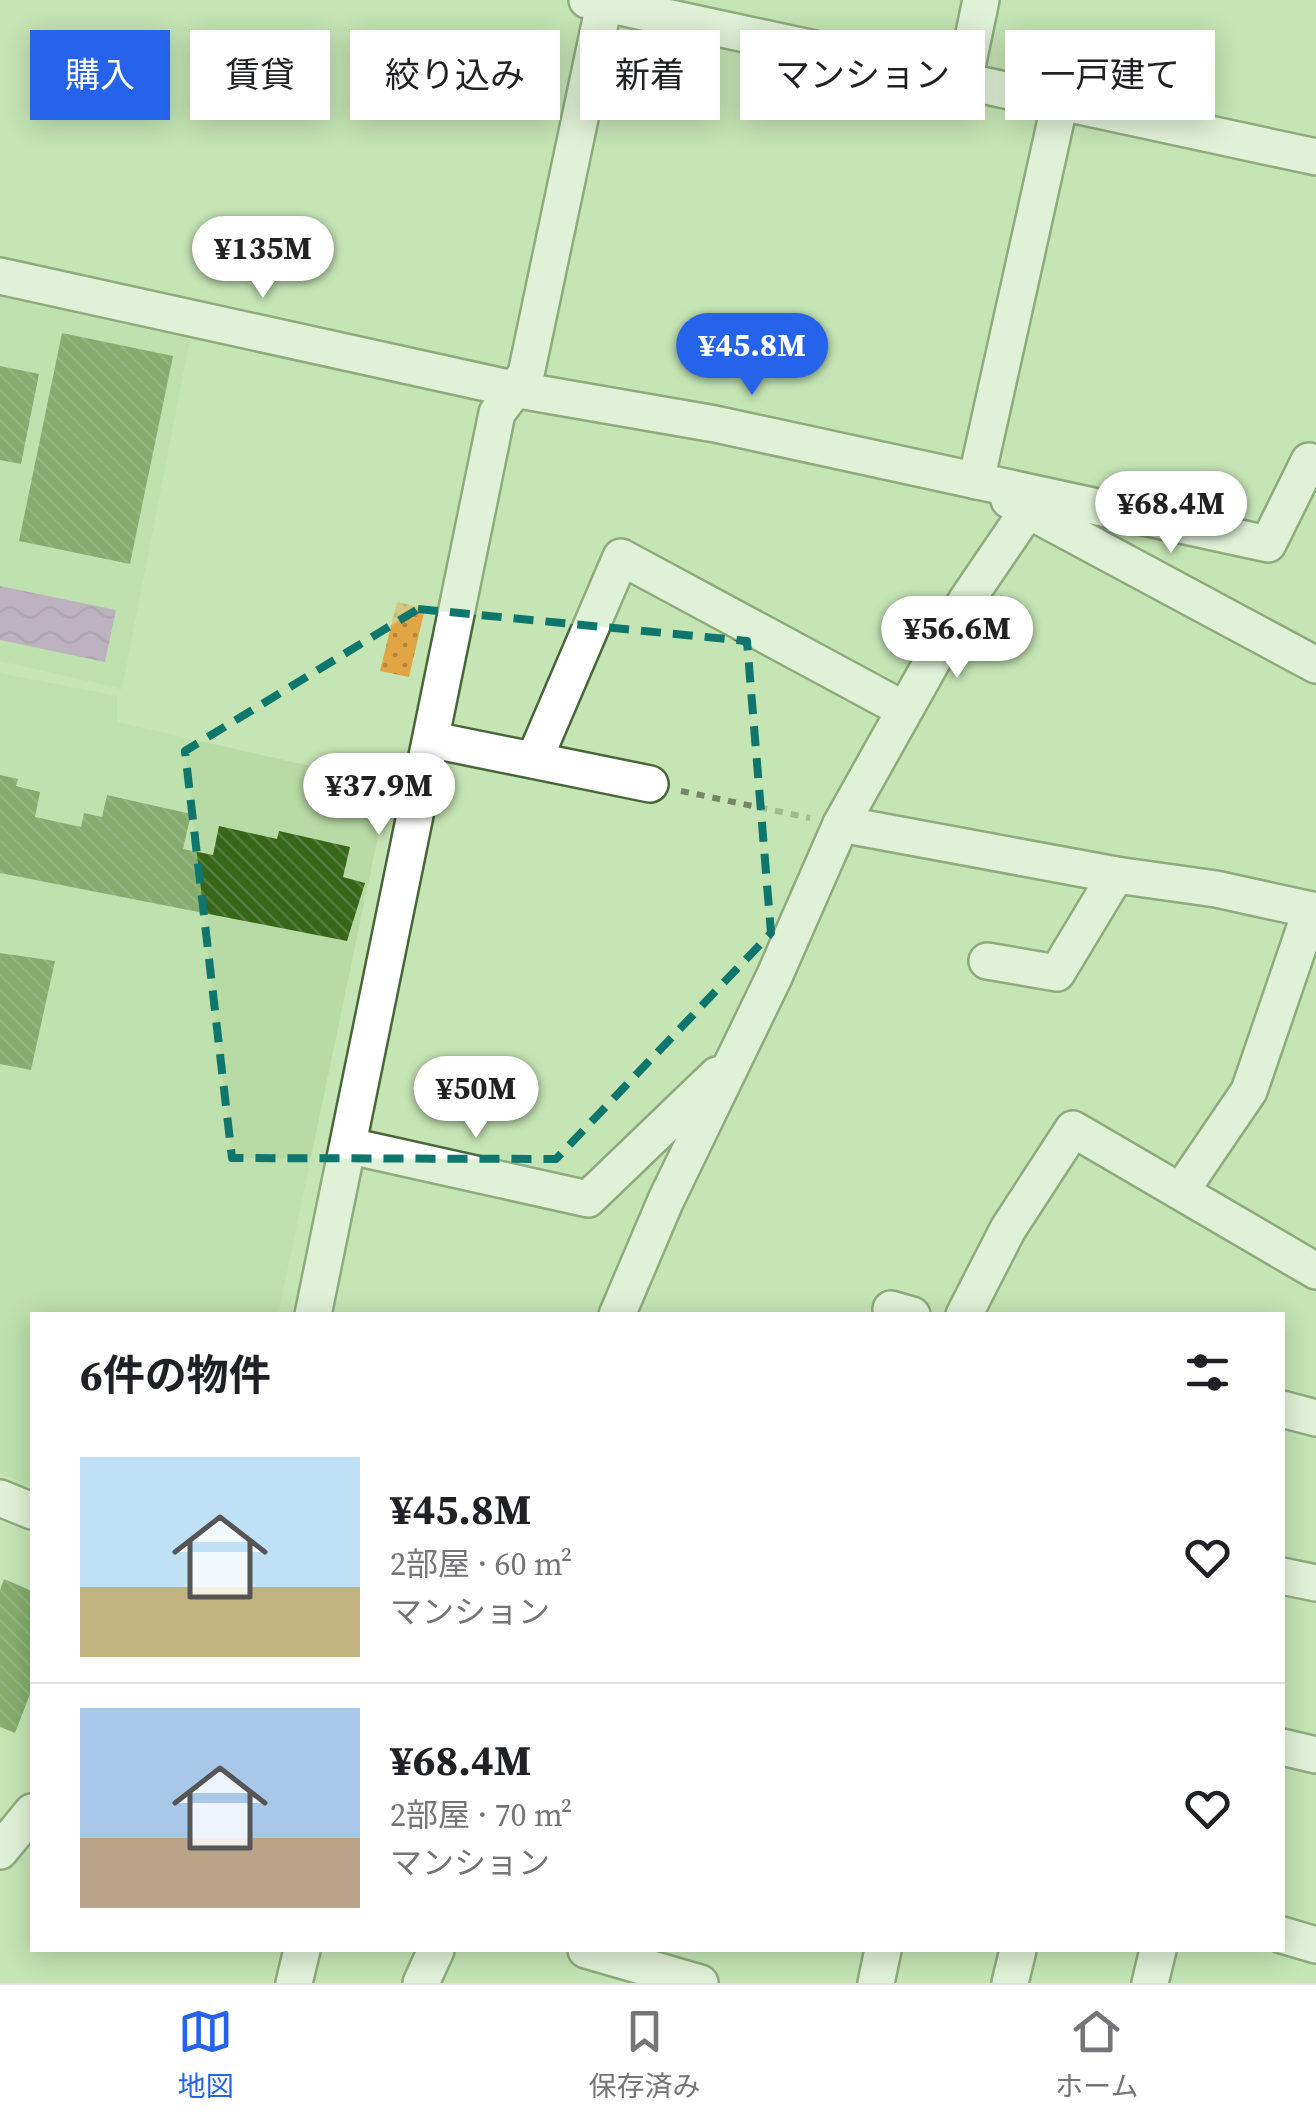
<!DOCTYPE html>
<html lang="ja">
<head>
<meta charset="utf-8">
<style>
	body { margin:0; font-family:"Source Serif 4","Noto Sans JP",serif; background:#f6f6f6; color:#202124; height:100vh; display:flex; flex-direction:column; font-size:38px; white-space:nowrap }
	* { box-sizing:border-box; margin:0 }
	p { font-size:32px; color:#757577 }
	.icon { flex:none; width:55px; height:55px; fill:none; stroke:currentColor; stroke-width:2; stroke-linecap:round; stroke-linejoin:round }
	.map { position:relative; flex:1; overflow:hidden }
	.sheet { position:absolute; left:30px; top:1312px; width:1255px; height:640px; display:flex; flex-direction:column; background:#fff; border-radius:0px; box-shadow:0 5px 25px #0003 }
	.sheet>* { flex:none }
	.hud { position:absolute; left:30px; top:30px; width:1258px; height:90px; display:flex; gap:20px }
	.price { position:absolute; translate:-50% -85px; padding:0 22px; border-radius:35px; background:#fff; color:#222; font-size:32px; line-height:65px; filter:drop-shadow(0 2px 5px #0008) }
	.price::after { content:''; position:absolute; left:50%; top:60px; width:30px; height:22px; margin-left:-15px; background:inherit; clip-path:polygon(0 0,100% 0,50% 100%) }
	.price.selected { background:#2563eb; color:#fff }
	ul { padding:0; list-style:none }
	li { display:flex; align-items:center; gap:30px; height:250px; padding:0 50px }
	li+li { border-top:2px solid #e0e0e0 }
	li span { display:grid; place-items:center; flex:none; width:280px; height:200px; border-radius:0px; color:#555 }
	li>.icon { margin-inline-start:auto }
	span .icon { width:120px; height:120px; fill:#fffc; stroke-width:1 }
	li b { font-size:42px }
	h2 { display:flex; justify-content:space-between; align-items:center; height:120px; padding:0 50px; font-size:42px }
	.tag { padding:0 35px; border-radius:0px; background:#fff; box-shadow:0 5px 25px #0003; font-size:35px; line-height:90px }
	.tag.selected { background:#2563eb; color:#fff }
	.dock { display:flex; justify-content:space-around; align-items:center; height:140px; border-top:2px solid #e0e0e0; background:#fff; font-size:28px; color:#757577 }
	.dock a { display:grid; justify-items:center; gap:5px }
	.dock .selected { color:#2563eb }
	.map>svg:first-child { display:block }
</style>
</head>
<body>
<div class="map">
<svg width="1316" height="1983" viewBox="0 0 1316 1983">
	<defs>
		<pattern id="grass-dots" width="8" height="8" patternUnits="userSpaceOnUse" patternTransform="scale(2.5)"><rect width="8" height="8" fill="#e2a545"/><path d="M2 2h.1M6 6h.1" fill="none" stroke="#b68638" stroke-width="1.8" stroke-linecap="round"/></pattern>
		<pattern id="water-waves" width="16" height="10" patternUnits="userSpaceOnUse" patternTransform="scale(2.5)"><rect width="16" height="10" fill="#b373ce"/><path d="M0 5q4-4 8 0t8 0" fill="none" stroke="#905ea6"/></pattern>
		<pattern id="building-back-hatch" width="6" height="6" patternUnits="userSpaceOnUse" patternTransform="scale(2.5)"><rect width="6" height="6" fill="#386619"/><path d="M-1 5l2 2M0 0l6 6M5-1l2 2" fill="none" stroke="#587c40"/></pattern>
	</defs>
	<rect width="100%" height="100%" fill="#c5e5b5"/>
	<!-- built -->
	<g fill="#b8dba5">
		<polygon points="0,297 190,339 122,689 0,661"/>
		<polygon points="0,673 117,696 117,722 389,784 278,1315 32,1315 32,1487 0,1473"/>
	</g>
	<!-- grass -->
	<polygon fill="url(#grass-dots)" points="397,602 425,608 409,677 380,671"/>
	<!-- water -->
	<polygon fill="url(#water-waves)" points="0,586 116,610 105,662 0,640"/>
	<!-- building -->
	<g fill="url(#building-back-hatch)">
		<polygon points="62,333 173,356 130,564 19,541"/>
		<polygon points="0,366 39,374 21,464 0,460"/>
		<polygon points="0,775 18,779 16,786 40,792 35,817 81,827 84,813 102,817 107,795 191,814 183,849 213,855 219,826 277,839 279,831 350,847 343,877 365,883 347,941 0,873"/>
		<polygon points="0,953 55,961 31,1070 0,1064"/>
		<polygon points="4,1579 32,1591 32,1689 15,1733 0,1727 0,1590"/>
	</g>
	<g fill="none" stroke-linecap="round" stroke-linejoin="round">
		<defs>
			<g id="minor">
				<polyline points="587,0 1316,157"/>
				<polyline points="964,81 981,0"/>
				<polyline points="0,276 513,389 715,424 1268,544 1309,461 1316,465"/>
				<polyline points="976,481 1060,102"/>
				<polyline points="1009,500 1316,665"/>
				<polyline points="433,740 650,784"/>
				<polyline points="534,760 621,557 903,709"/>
				<polyline points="841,824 1116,875 1216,889 1316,911"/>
				<polyline points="987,961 1057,973 1116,875"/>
				<polyline points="350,1146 588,1199 717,1075"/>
				<polyline points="1181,1191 1249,1091 1311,910"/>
				<polyline points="891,1309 912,1315"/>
				<polyline points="313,1315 497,413 526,374 605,0"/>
				<polyline points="617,1315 666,1200 774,977 841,824 966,601 1028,510"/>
				<polyline points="964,1315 1008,1229 1073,1129 1316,1271"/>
				<polyline points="1282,1409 1316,1418"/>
				<polyline points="0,1498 32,1511"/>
				<polyline points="1282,1576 1316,1583"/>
				<polyline points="1282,1747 1316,1755"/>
				<polyline points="0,1851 32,1812"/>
				<polyline points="1282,1935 1316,1945"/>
				<polyline points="586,1950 700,1983"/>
				<polyline points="294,1983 302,1950"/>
				<polyline points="421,1983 436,1950"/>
				<polyline points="876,1983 883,1950"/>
				<polyline points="1010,1983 1018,1950"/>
				<polyline points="1150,1983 1158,1950"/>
			</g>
		</defs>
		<!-- minor casing -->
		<use href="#minor" stroke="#49653a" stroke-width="40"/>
		<!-- path -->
		<polyline stroke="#718765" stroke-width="6" stroke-dasharray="8 8" stroke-linecap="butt" points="681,791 810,818"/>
		<!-- minor -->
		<use href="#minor" stroke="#fff" stroke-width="35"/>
	</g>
	<!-- marked area -->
	<path d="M0 0H1316V1983H0ZM418 609 747 641 771 933 556 1159 232 1158 185 751Z" fill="#c5e5b5" fill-opacity=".55" fill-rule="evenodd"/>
	<path fill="none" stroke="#0f766e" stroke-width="8" stroke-dasharray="20 12" stroke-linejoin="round" d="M418 609 747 641 771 933 556 1159 232 1158 185 751Z"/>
</svg>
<b class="price" style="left:263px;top:301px">¥135M</b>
<b class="price selected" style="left:752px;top:398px">¥45.8M</b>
<b class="price" style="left:1171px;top:556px">¥68.4M</b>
<b class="price" style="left:957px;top:681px">¥56.6M</b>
<b class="price" style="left:379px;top:838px">¥37.9M</b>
<b class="price" style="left:476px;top:1141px">¥50M</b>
<div class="hud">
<a class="tag selected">購入</a>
<a class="tag">賃貸</a>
<a class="tag">絞り込み</a>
<a class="tag">新着</a>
<a class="tag">マンション</a>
<a class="tag">一戸建て</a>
</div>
<section class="sheet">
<h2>6件の物件<svg class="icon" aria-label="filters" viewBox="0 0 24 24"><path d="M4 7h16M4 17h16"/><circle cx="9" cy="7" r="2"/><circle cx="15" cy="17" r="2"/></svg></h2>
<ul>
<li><span style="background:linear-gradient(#bfe0f5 65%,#c2b280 0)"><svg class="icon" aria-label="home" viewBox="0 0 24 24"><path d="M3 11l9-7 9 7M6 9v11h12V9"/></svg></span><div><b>¥45.8M</b><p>2部屋 · 60 m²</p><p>マンション</p></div><svg class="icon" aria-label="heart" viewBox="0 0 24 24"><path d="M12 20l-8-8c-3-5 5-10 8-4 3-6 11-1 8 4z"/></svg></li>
<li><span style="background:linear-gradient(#a9c7e8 65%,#b9a48a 0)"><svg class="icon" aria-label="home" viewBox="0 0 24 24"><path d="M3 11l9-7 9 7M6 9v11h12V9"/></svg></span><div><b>¥68.4M</b><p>2部屋 · 70 m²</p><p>マンション</p></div><svg class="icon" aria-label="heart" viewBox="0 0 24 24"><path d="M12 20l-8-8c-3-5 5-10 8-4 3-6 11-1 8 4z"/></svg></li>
</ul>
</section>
</div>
<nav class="dock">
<a class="selected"><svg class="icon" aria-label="map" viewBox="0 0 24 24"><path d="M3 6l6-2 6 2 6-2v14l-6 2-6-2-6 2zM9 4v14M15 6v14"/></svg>地図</a>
<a><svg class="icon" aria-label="saved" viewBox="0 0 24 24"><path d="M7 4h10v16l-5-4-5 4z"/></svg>保存済み</a>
<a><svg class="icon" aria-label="home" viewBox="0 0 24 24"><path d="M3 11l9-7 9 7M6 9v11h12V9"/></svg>ホーム</a>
</nav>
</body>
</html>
